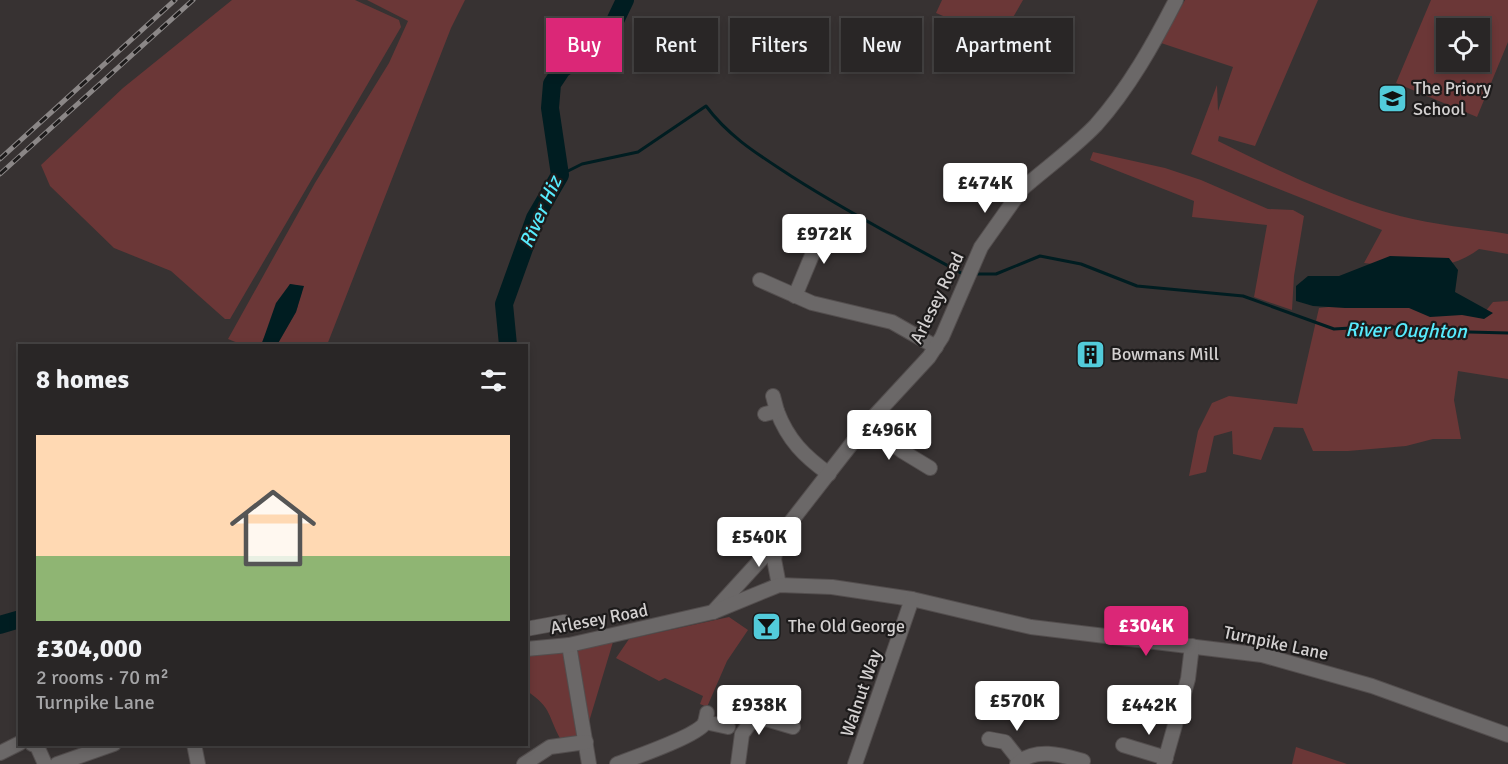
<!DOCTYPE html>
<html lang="en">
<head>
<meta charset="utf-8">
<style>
	body { margin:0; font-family:Signika,sans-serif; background:#353232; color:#f1f3f6; height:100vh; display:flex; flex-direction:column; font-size:22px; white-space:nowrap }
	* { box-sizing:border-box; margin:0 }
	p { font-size:20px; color:#a5a5a7 }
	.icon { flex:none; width:33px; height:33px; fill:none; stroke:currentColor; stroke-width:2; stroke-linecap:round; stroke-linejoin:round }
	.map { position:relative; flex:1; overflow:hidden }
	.sheet { position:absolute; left:18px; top:344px; width:510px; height:402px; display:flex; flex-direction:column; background:#292626; border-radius:0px; box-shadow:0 3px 9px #0003,0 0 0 2px #454343 }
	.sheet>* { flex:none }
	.banner { position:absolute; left:546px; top:18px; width:570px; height:54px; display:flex; gap:12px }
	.tools { position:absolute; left:1436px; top:18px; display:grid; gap:12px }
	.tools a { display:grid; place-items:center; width:54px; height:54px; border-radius:0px; background:#292626; box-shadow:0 3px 9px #0003,0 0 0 2px #454343; font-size:30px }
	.price { position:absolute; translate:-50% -51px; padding:0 14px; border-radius:6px; background:#fff; color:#222; font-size:20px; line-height:39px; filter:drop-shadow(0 2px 3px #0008) }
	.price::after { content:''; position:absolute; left:50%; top:36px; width:18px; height:14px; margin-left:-9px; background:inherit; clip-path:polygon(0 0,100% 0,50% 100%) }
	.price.current { background:#db2777; color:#fff }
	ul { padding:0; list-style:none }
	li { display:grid; align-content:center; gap:12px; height:318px; padding:0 18px }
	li+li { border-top:2px solid #454343 }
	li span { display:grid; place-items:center; height:186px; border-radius:0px; color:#555 }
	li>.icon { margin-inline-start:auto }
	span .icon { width:108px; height:108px; fill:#fffc; stroke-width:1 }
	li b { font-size:26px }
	h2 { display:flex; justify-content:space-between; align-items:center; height:72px; padding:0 18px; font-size:26px }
	.tag { padding:0 21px; border-radius:0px; background:#292626; box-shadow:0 3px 9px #0003,0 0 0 2px #454343; font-size:21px; line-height:54px }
	.tag.current { background:#db2777; color:#fff }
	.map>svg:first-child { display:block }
</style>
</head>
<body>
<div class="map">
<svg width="1508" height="764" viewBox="0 0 1508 764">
	<rect width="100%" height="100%" fill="#373232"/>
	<!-- green -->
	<g fill="#6b3737" fill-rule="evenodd">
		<polygon points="232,0 355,0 399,20 401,27 230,319 225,319 171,271 114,248 50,186 41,165 123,88"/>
		<polygon points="367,0 465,0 451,28 327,345 277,345 296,312 303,287 290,284 262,342 267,345 243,345 228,339 315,183 389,63 408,21"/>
		<polygon points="942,0 1023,0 1000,40 936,13"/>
		<path d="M1185 0H1318L1255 146 1219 136 1218 141C1277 170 1336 199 1400 216 1434 225 1472 228 1508 234V254L1479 249C1445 275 1404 267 1364 263L1382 230 1191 154 1217 85 1218 111 1233 67 1161 43Z"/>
		<path d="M1431 0H1508V42L1477 117 1396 83ZM1446 28H1479V62H1446Z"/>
		<polygon points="1093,152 1165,168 1201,180 1268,209 1293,210 1304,216 1294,276 1292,310 1254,297 1267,225 1192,217 1194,201 1090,160"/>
		<polygon points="1392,300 1484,313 1493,302 1508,301 1508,379 1458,371 1454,400 1461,439 1433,439 1406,446 1348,451 1313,451 1303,428 1274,427 1261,460 1233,454 1232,431 1214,436 1206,472 1189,476 1198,431 1212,403 1229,396 1297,404 1319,308"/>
		<polygon points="729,617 748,630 727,661 707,707 700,704 703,696 665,678 659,681 616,658 629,639"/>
		<path d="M613 642 588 725 582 738 561 740C547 715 553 709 527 691V655Z"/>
		<polygon points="1296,747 1347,764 1292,764"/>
	</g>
	<!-- water -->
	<g fill="#001d21">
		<polygon points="1390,256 1449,258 1458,270 1455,292 1493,313 1484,319 1462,315 1430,317 1409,308 1345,308 1313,306 1296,301 1296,286 1308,276 1339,276"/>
		<polygon points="290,284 304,286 296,312 277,345 262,343 276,303"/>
	</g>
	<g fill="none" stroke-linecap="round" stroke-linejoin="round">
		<!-- stream -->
		<g stroke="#001d21" stroke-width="3">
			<path d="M560 175 582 164 638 152 706 106C729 137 759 155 791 176 847 212 905 242 963 274"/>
			<polyline points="973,274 996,274 1040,256 1081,264 1137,286 1243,296 1334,329 1384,326 1430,331 1508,333"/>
		</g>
		<!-- river -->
		<g stroke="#001d21" stroke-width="18">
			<polyline points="508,345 504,304 535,218 560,175 550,108 552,84 562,69 606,40 625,0"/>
			<polyline points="0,625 20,619"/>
		</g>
		<defs>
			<g id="minor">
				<polyline points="760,280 812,303 892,322 936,347"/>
				<polyline points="795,296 825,224"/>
				<path d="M777 411C788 440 804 456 829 474"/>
				<polyline points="765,414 777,411 773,396"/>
				<polyline points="867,424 902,451 930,468"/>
				<path d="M779 585 774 559 779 537 867 424 929 357 942 337 981 247 1022 189C1046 168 1074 148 1096 125 1129 88 1154 43 1176 0"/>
				<polyline points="713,612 765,555 775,548"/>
				<polyline points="526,629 564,622"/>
				<polyline points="569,645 589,764"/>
				<polyline points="526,649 569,645 713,612 779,585 832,587 912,599 1031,627 1262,655 1372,686 1508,735"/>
				<polyline points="705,722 728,727"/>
				<polyline points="989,739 1005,742 1020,761"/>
				<polyline points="32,744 37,746 45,764"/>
				<polyline points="194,744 198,764"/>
				<polyline points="1123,745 1166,758"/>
				<polyline points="0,753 20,743"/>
				<polyline points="57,764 114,744"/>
				<polyline points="524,764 550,747 586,742"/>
				<path d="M617 764C633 758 697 736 705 723 705 722 707 714 707 713"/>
				<polyline points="738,764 742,734 750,723 766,719 793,727"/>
				<polyline points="855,764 912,599"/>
				<path d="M1017 764C1035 747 1062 755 1083 761"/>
				<polyline points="1164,764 1188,679 1192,646"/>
			</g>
		</defs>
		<!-- minor casing -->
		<use href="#minor" stroke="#534e4e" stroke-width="16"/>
		<!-- minor -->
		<use href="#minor" stroke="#6b6868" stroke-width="14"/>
		<defs>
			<g id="rail">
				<polyline points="0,159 175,0"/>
				<polyline points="0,174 193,0"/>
			</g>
		</defs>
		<!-- rail casing -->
		<use href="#rail" stroke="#8b8787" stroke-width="5"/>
		<!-- rail -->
		<use href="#rail" stroke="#1d1b1b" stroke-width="3" stroke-dasharray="9" stroke-linecap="butt"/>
	</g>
	<!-- icons -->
	<defs>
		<symbol id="school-square" viewBox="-11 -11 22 22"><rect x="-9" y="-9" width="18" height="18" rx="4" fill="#52cbda" stroke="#1d1b1b"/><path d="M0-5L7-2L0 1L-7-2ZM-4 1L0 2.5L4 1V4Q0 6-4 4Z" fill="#111"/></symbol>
		<symbol id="building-square" viewBox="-11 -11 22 22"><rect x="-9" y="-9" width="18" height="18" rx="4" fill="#52cbda" stroke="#1d1b1b"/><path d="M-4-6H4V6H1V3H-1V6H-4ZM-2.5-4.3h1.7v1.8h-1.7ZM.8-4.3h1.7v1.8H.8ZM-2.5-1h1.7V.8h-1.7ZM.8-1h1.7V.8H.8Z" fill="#111"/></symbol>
		<symbol id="bar-square" viewBox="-11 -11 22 22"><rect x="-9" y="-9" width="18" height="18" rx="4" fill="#52cbda" stroke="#1d1b1b"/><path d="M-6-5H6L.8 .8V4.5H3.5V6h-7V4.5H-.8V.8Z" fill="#111"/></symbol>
	</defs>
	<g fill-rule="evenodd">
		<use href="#school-square" x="1376" y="82" width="33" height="33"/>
		<use href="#building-square" x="1074" y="338" width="33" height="33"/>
		<use href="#bar-square" x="750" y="610" width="33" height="33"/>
	</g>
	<g text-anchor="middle" stroke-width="4.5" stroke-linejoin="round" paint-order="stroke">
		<!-- poi labels -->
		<g font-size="18" fill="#d3d0d0" stroke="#1d1b1b" text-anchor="start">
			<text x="1413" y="94">The Priory<tspan x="1413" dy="21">School</tspan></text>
			<text x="1111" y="360">Bowmans Mill</text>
			<text x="788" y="632">The Old George</text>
		</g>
		<!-- street labels -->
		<g font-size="18" fill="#d3d0d0" stroke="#1d1b1b">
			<text transform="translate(937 298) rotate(-64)" y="6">Arlesey Road</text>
			<text transform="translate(599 619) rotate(-11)" y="6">Arlesey Road</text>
			<text transform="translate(1276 643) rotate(12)" y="6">Turnpike Lane</text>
			<text transform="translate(861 693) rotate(-71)" y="6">Walnut Way</text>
		</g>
		<!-- water labels -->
		<g font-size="20" font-style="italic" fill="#57ebfd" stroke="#1d1b1b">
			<text transform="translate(540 212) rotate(-66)" y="7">River Hiz</text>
			<text transform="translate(1406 330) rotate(1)" y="7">River Oughton</text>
		</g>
	</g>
</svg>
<div class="tools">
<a><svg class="icon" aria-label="locate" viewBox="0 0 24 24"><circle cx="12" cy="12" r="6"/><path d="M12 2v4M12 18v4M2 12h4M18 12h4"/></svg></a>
</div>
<b class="price" style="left:985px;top:214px">£474K</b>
<b class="price" style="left:824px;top:265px">£972K</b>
<b class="price" style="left:889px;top:461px">£496K</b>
<b class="price" style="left:759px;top:568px">£540K</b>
<b class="price current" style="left:1146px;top:657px">£304K</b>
<b class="price" style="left:1017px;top:732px">£570K</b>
<b class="price" style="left:759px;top:736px">£938K</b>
<b class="price" style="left:1149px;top:736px">£442K</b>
<div class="banner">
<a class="tag current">Buy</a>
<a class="tag">Rent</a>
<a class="tag">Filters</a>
<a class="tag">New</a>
<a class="tag">Apartment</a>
</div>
<section class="sheet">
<h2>8 homes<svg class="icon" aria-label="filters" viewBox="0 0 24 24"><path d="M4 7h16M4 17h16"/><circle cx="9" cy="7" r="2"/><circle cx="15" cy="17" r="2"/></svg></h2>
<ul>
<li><span style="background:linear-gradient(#ffd9b3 65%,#8fb573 0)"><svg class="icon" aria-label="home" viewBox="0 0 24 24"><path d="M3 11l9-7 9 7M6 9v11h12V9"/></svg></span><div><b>£304,000</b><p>2 rooms · 70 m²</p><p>Turnpike Lane</p></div></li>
</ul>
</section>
</div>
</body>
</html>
